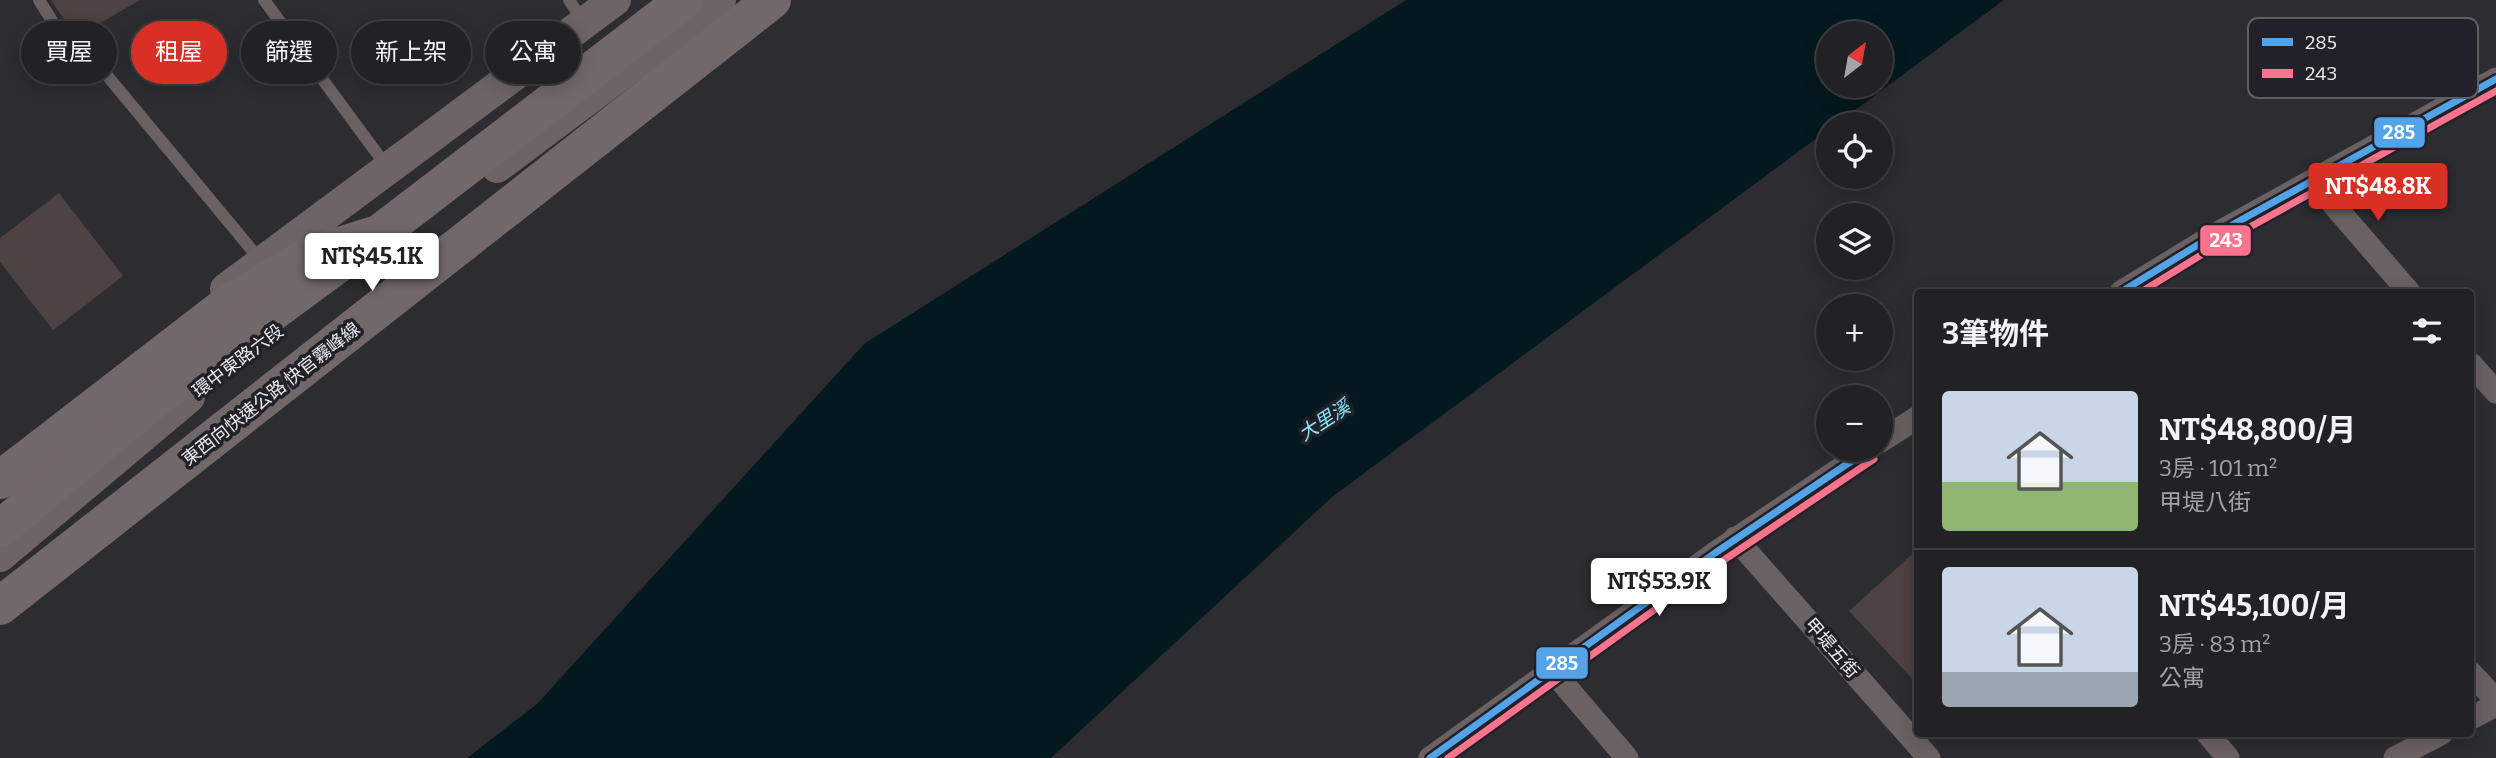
<!DOCTYPE html>
<html lang="zh-TW">
<head>
<meta charset="utf-8">
<style>
	body { margin:0; font-family:Bitter,"Noto Sans TC",serif; background:#2a2a2d; color:#f1f3f6; height:100vh; display:flex; flex-direction:column; font-size:26px; white-space:nowrap }
	* { box-sizing:border-box; margin:0 }
	p { font-size:23px; color:#a2a4a7 }
	.icon { flex:none; width:38px; height:38px; fill:none; stroke:currentColor; stroke-width:2; stroke-linecap:round; stroke-linejoin:round }
	.map { position:relative; flex:1; overflow:hidden }
	.side { position:absolute; left:1914px; top:289px; width:560px; height:448px; display:flex; flex-direction:column; background:#222225; border-radius:7px; box-shadow:0 4px 18px #0003,0 0 0 2px #3f3f42 }
	.side>* { flex:none }
	.hud { position:absolute; left:21px; top:21px; width:665px; height:63px; display:flex; gap:14px }
	.needle { width:46px; rotate:31deg }
	.tools { position:absolute; left:1816px; top:21px; display:grid; gap:14px }
	.tools a { display:grid; place-items:center; width:77px; height:77px; border-radius:50%; background:#222225; box-shadow:0 4px 18px #0003,0 0 0 2px #3f3f42; font-size:35px }
	.price { position:absolute; translate:-50% -60px; padding:0 16px; border-radius:7px; background:#fff; color:#222; font-size:23px; line-height:46px; filter:drop-shadow(0 2px 4px #0008) }
	.price::after { content:''; position:absolute; left:50%; top:42px; width:21px; height:16px; margin-left:-10px; background:inherit; clip-path:polygon(0 0,100% 0,50% 100%) }
	.price.on { background:#d93025; color:#fff }
	ul { padding:0; list-style:none }
	li { display:flex; align-items:center; gap:21px; height:175px; padding:0 28px }
	li+li { border-top:2px solid #3f3f42 }
	li span { display:grid; place-items:center; flex:none; width:196px; height:140px; border-radius:7px; color:#555 }
	li>.icon { margin-inline-start:auto }
	span .icon { width:84px; height:84px; fill:#fffc; stroke-width:1 }
	li b { font-size:30px }
	h2 { display:flex; justify-content:space-between; align-items:center; height:84px; padding:0 28px; font-size:30px }
	.tag { padding:0 24px; border-radius:32px; background:#222225; box-shadow:0 4px 18px #0003,0 0 0 2px #3f3f42; font-size:24px; line-height:63px }
	.tag.on { background:#d93025; color:#fff }
	.map>svg:first-child { display:block }
</style>
</head>
<body>
<div class="map">
<svg width="2496" height="758" viewBox="0 0 2496 758">
	<rect width="100%" height="100%" fill="#2d2d31"/>
	<!-- water -->
	<path fill="#04191f" fill-rule="evenodd" d="M1406 0H2004L1836 124H1829V129L1332 497 1051 758H467L537 704 864 344ZM1829 33H1881V86H1829Z"/>
	<!-- building -->
	<g fill="#4e4243">
		<polygon points="51,0 140,0 76,37"/>
		<polygon points="59,193 123,276 53,330 0,262 0,238"/>
		<polygon points="1918,549 1918,685 1849,611"/>
	</g>
	<g fill="none" stroke-linecap="round" stroke-linejoin="round">
		<!-- lane -->
		<g stroke="#6b6162" stroke-width="12">
			<polyline points="39,0 69,48"/>
			<polyline points="264,0 387,167"/>
			<polyline points="569,0 583,21"/>
			<polyline points="90,55 261,261"/>
		</g>
		<!-- street -->
		<g stroke="#6b6162" stroke-width="23">
			<polyline points="2314,182 2409,292"/>
			<polyline points="2121,292 2214,235 2496,79"/>
			<polyline points="2471,364 2496,392"/>
			<polyline points="1881,441 1918,417"/>
			<polyline points="1735,538 1929,758"/>
			<polyline points="1550,668 1627,758"/>
			<polyline points="2471,673 2496,700"/>
			<polyline points="2471,718 2496,705"/>
			<polyline points="2207,733 2228,758"/>
			<polyline points="1430,758 1715,553 1868,450"/>
			<polyline points="2395,758 2442,733"/>
		</g>
		<!-- secondary -->
		<g stroke="#6e6465" stroke-width="32">
			<polyline points="497,167 720,0"/>
			<polyline points="226,289 615,0"/>
			<polyline points="0,556 189,397"/>
		</g>
		<!-- highway -->
		<g stroke="#736869" stroke-width="38">
			<polyline points="0,480 228,304 308,256 371,236"/>
			<polyline points="0,606 772,0"/>
		</g>
		<!-- highway-bridge -->
		<polyline stroke="#736869" stroke-width="38" points="0,529 156,398 380,233 684,0"/>
		<defs>
			<g id="bus-1">
				<polyline points="2121,292 2214,235 2496,79"/>
				<polyline points="1430,758 1715,553 1868,450"/>
			</g>
			<g id="bus-2">
				<polyline points="2141,292 2219,244 2496,91"/>
				<polyline points="1448,758 1721,562 1874,459"/>
			</g>
		</defs>
		<!-- bus-1 casing -->
		<use href="#bus-1" stroke="#222129" stroke-width="12"/>
		<!-- bus-2 casing -->
		<use href="#bus-2" stroke="#222129" stroke-width="12"/>
		<!-- bus-1 -->
		<use href="#bus-1" stroke="#53a3e8" stroke-width="7"/>
		<!-- bus-2 -->
		<use href="#bus-2" stroke="#fc738d" stroke-width="7"/>
	</g>
	<g text-anchor="middle" stroke-width="7" stroke-linejoin="round" paint-order="stroke">
		<!-- street labels -->
		<g font-size="18" fill="#eaeaef" stroke="#222129">
			<text transform="translate(238 361) rotate(-37)" y="6">環中東路六段</text>
			<text transform="translate(271 394) rotate(-38)" y="6">東西向快速公路 快官霧峰線</text>
			<text transform="translate(1832 648) rotate(49)" y="6">甲堤五街</text>
		</g>
		<!-- water labels -->
		<g font-size="19" font-style="italic" fill="#85e9fd" stroke="#222129">
			<text transform="translate(1324 420) rotate(-33)" y="7">大里溪</text>
		</g>
	</g>
	<!-- legend -->
	<rect x="2248" y="18" width="230" height="80" rx="10" fill="#222129" stroke="#5e5d64" stroke-width="2"/>
	<rect x="2262" y="38" width="31" height="8" fill="#53a3e8"/>
	<rect x="2262" y="69" width="31" height="9" fill="#fc738d"/>
	<g font-size="19" fill="#eaeaef">
		<text x="2305" y="49">285</text>
		<text x="2305" y="80">243</text>
	</g>
	<g stroke="#222129" stroke-width="2.5">
		<rect x="2373" y="116" width="53" height="33" rx="7" fill="#53a3e8"/>
		<rect x="2199" y="224" width="53" height="33" rx="7" fill="#fc738d"/>
		<rect x="1535" y="646" width="54" height="34" rx="7" fill="#53a3e8"/>
	</g>
	<g font-size="19" text-anchor="middle" font-weight="bold" fill="#fff">
		<text x="2399" y="139">285</text>
		<text x="2226" y="247">243</text>
		<text x="1562" y="670">285</text>
	</g>
</svg>
<div class="tools">
<a><svg class="needle" viewBox="-14 -14 28 28"><path d="M0-13l5 13h-10z" fill="#e53935"/><path d="M0 13l5-13h-10z" fill="#a2a4a7"/></svg></a>
<a><svg class="icon" aria-label="locate" viewBox="0 0 24 24"><circle cx="12" cy="12" r="6"/><path d="M12 2v4M12 18v4M2 12h4M18 12h4"/></svg></a>
<a><svg class="icon" aria-label="layers" viewBox="0 0 24 24"><path d="M12 4l9 5-9 5-9-5zM3 14l9 5 9-5"/></svg></a>
<a>+</a>
<a>−</a>
</div>
<b class="price on" style="left:2378px;top:223px">NT$48.8K</b>
<b class="price" style="left:372px;top:293px">NT$45.1K</b>
<b class="price" style="left:1659px;top:618px">NT$53.9K</b>
<div class="hud">
<a class="tag">買屋</a>
<a class="tag on">租屋</a>
<a class="tag">篩選</a>
<a class="tag">新上架</a>
<a class="tag">公寓</a>
</div>
<section class="side">
<h2>3筆物件<svg class="icon" aria-label="filters" viewBox="0 0 24 24"><path d="M4 7h16M4 17h16"/><circle cx="9" cy="7" r="2"/><circle cx="15" cy="17" r="2"/></svg></h2>
<ul>
<li><span style="background:linear-gradient(#c9d6e8 65%,#8fb573 0)"><svg class="icon" aria-label="home" viewBox="0 0 24 24"><path d="M3 11l9-7 9 7M6 9v11h12V9"/></svg></span><div><b>NT$48,800/月</b><p>3房 · 101 m²</p><p>甲堤八街</p></div></li>
<li><span style="background:linear-gradient(#c9d6e8 75%,#9aa5b1 0)"><svg class="icon" aria-label="home" viewBox="0 0 24 24"><path d="M3 11l9-7 9 7M6 9v11h12V9"/></svg></span><div><b>NT$45,100/月</b><p>3房 · 83 m²</p><p>公寓</p></div></li>
</ul>
</section>
</div>
</body>
</html>
